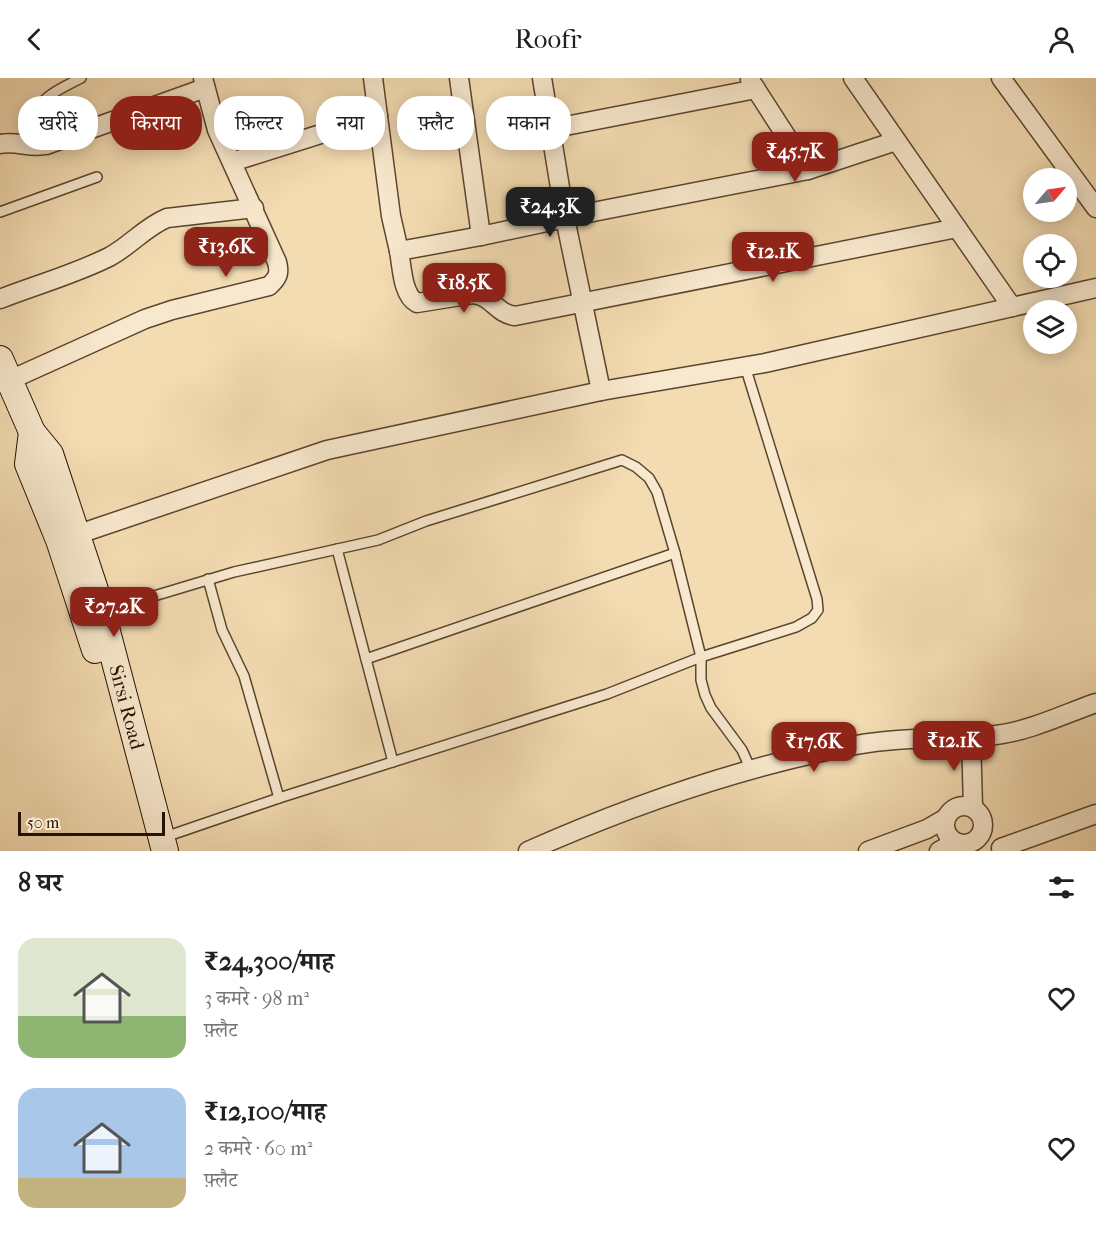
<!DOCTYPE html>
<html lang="hi">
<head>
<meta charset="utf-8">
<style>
	body { margin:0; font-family:"IM FELL French Canon","Noto Serif Devanagari",serif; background:#f2f2f2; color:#202124; height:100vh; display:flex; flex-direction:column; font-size:22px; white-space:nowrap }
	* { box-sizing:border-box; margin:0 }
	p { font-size:20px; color:#757577 }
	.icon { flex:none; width:33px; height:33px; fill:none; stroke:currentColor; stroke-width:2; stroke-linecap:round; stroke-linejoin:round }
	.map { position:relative; height:773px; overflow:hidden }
	.panel { display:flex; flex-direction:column; background:#fff; flex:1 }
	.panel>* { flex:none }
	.guide { position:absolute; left:18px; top:18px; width:600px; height:54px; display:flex; gap:12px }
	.needle { width:39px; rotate:61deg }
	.buttons { position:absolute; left:1023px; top:90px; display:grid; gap:12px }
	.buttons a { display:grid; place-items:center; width:54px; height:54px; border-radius:50%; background:#fff; box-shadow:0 3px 15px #0003; font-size:30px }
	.scale { position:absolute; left:18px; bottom:15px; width:147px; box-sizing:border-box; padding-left:6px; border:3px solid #271302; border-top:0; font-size:16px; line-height:21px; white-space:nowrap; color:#271302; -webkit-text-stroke:4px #f8e8cd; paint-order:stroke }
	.price { position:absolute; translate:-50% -51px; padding:0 14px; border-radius:12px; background:#8f2418; color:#fff; font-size:20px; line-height:39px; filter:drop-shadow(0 2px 3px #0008) }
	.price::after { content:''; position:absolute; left:50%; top:36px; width:18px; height:14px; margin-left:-9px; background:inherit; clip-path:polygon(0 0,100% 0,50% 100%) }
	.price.active { background:#222; color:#fff }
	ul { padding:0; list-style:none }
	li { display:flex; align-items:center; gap:18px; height:150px; padding:0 18px }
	li span { display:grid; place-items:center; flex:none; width:168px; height:120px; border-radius:18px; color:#555 }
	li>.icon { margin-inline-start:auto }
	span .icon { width:72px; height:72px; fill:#fffc; stroke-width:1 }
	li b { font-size:26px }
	h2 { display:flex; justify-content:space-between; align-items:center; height:72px; padding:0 18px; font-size:26px }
	.chip { padding:0 21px; border-radius:24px; background:#fff; box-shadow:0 3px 15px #0003; font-size:21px; line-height:54px }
	.chip.active { background:#8f2418; color:#fff }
	header { display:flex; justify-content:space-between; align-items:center; height:78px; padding:0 18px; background:#fff; font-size:27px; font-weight:600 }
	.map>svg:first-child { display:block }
</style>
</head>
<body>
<header><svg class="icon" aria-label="back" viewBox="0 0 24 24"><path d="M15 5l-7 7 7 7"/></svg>Roofr<svg class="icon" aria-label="person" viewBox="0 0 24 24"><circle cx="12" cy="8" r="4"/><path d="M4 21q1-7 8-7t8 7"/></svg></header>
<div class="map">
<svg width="1096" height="773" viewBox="0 0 1096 773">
	<rect width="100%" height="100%" fill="#f4dcb2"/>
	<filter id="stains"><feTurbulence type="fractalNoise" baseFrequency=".00333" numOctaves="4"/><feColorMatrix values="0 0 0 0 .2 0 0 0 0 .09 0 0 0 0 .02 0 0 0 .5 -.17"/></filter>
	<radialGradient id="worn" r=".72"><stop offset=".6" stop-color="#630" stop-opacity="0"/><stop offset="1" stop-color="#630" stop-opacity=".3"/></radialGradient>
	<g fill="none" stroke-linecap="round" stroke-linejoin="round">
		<defs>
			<g id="service">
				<path d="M27 68C32 24 44 19 81 0"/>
				<polyline points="0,134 97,99"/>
				<polyline points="337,471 393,684"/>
				<polyline points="208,501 222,552 244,598 279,720"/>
				<polyline points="104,533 234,494 378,462 426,443 622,382 636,389 649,400 657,414 675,475 701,579 701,602 705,617 711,630 742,672 751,692"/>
				<polyline points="366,581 675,475"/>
				<polyline points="162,760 279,720 607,616 701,579 796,549 812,540 818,532 817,521 745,288"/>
			</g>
			<g id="minor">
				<polyline points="373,0 391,138 399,173 481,158 598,133 808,92"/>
				<polyline points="459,0 481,158"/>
				<polyline points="542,0 565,140 601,313"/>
				<polyline points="853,0 1012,229"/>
				<polyline points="1001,0 1096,130"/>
				<polyline points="750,2 808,92 896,63"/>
				<polyline points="550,51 756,11"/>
				<path d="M0 66C16 63 30 70 46 67L205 10"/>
				<polyline points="232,84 378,38"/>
				<path d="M399 173C402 188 402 217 417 225L473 216C493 218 495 235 515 238L957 150"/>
				<path d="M0 221C36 207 75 196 109 179 130 168 145 149 167 140L254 130"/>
				<path d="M10 302 145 241 172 232 269 208C278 200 280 195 277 184L217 52 203 0"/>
				<polyline points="67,460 327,372 601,313 765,285 1096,210"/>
				<polyline points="971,658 973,729"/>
				<circle cx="964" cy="747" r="19"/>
				<polyline points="1001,770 1096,736"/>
				<path d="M528 773C632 727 744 688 856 667 904 658 949 662 996 657 1030 653 1064 636 1096 625"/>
				<polyline points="868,773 927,751 946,740"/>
				<polyline points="939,773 956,764"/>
			</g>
			<g id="secondary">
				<polyline points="0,281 32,354 50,376 100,527 165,773"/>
				<polyline points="32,354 28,386 59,462 95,572"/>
			</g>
		</defs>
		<!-- service casing -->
		<use href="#service" stroke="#5a452e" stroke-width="12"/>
		<!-- minor casing -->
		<use href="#minor" stroke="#5a452e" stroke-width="21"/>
		<!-- secondary casing -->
		<use href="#secondary" stroke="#271302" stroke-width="28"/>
		<!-- service -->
		<use href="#service" stroke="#f8e8cd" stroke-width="9"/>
		<!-- minor -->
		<use href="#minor" stroke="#f8e8cd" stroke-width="18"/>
		<!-- secondary -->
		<use href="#secondary" stroke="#f8e8cd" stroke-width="26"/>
	</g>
	<g text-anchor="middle" stroke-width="6" stroke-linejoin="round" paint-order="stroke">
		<!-- street labels -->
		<g font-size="20" fill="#271302" stroke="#f8e8cd">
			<text transform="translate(127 629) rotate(75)" y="7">Sirsi Road</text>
		</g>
	</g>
	<rect width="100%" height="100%" filter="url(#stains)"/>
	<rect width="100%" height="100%" fill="url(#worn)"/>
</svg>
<div class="buttons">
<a><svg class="needle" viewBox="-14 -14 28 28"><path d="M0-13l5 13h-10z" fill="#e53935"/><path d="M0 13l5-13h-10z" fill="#757577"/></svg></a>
<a><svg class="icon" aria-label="locate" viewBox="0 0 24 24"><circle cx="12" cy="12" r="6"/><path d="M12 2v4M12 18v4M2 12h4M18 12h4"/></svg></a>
<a><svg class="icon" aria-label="layers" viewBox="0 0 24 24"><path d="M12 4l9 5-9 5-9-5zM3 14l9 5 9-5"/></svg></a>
</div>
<div class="scale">50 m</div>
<b class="price" style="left:795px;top:105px">₹45.7K</b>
<b class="price active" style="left:550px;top:160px">₹24.3K</b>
<b class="price" style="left:226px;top:200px">₹13.6K</b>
<b class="price" style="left:773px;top:205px">₹12.1K</b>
<b class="price" style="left:464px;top:236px">₹18.5K</b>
<b class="price" style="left:114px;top:560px">₹27.2K</b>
<b class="price" style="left:954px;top:694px">₹12.1K</b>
<b class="price" style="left:814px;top:695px">₹17.6K</b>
<div class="guide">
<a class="chip">खरीदें</a>
<a class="chip active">किराया</a>
<a class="chip">फ़िल्टर</a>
<a class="chip">नया</a>
<a class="chip">फ़्लैट</a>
<a class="chip">मकान</a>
</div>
</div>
<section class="panel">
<h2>8 घर<svg class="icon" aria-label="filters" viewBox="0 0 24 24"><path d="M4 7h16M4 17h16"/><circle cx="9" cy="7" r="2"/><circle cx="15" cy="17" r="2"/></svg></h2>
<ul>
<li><span style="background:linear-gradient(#dfe7d0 65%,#8fb573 0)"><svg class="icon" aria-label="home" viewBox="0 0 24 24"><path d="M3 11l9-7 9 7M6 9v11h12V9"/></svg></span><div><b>₹24,300/माह</b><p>3 कमरे · 98 m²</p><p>फ़्लैट</p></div><svg class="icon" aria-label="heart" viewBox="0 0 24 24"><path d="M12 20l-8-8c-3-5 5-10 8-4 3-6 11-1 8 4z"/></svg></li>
<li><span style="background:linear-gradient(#a9c7e8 75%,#c2b280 0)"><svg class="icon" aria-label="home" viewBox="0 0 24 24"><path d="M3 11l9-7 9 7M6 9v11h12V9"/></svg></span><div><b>₹12,100/माह</b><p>2 कमरे · 60 m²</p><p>फ़्लैट</p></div><svg class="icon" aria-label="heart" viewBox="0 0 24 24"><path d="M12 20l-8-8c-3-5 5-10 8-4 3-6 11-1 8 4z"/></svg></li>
</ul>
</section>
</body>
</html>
